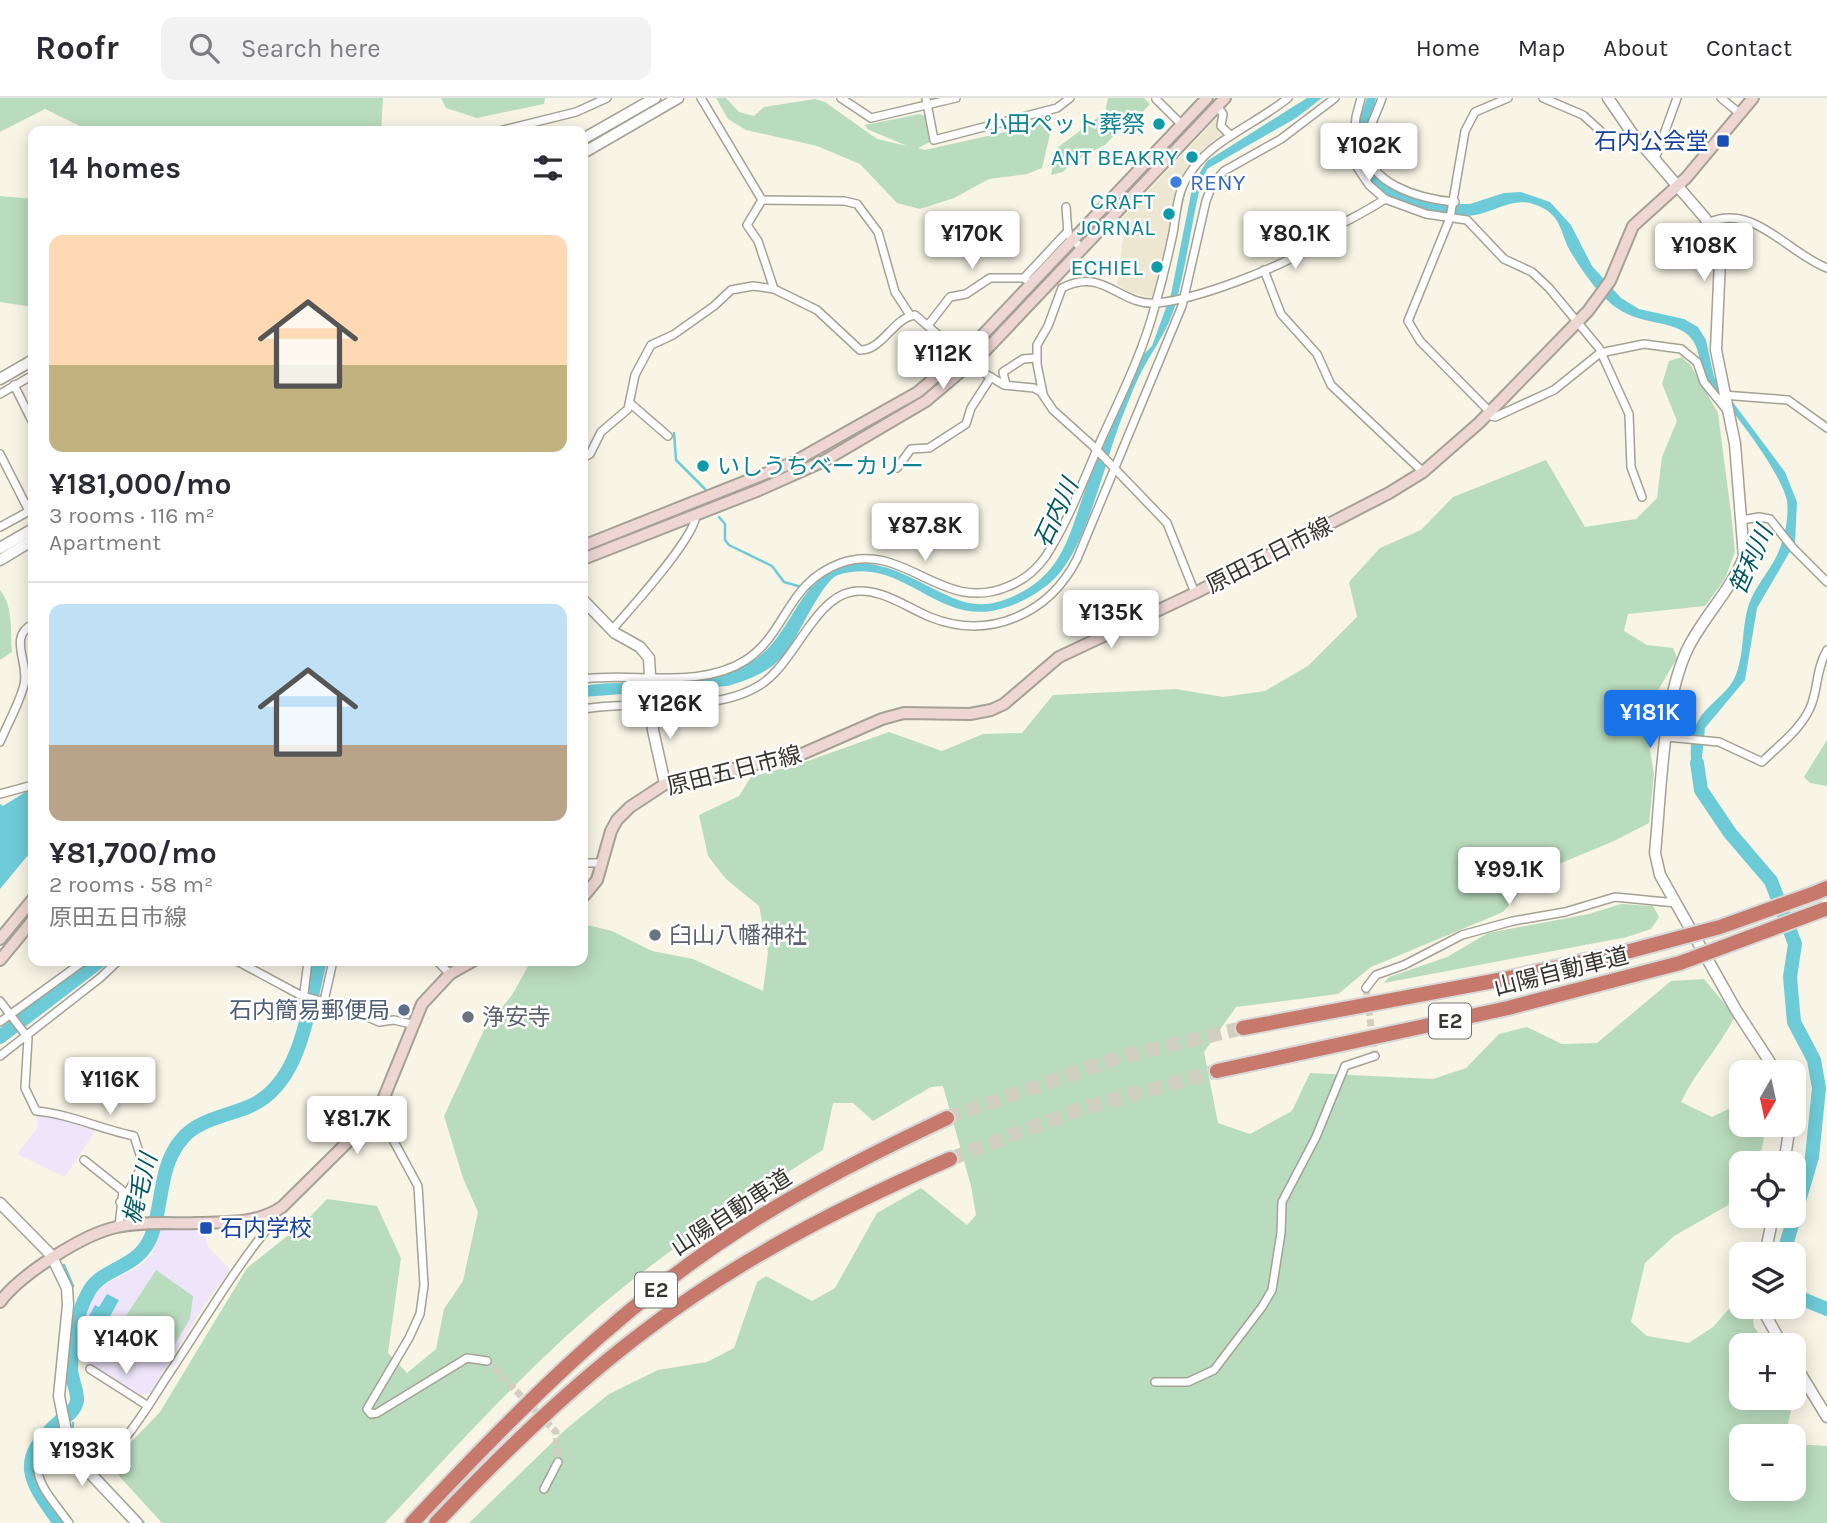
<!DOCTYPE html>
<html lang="en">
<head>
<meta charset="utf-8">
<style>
	body { margin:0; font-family:Karla,"Noto Sans JP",sans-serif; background:#f2f2f3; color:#2b2b33; height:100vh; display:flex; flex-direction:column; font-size:26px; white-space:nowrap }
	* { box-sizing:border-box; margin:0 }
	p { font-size:23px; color:#7c7c81 }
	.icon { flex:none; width:38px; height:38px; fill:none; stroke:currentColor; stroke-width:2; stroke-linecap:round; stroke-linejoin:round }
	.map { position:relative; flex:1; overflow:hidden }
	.details { position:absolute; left:28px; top:28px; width:560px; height:840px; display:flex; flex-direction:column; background:#fff; border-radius:14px; box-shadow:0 4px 18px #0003 }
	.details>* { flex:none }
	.needle { width:46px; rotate:189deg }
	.controls { position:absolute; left:1729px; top:962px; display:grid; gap:14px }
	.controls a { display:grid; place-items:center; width:77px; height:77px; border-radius:14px; background:#fff; box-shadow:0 4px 18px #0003; font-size:35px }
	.price { position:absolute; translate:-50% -60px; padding:0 16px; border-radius:7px; background:#fff; color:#222; font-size:23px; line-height:46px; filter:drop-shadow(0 2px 4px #0008) }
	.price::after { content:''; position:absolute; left:50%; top:42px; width:21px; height:16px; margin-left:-10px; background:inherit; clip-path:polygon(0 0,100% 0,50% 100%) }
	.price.current { background:#1a73e8; color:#fff }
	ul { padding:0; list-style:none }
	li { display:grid; align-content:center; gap:14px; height:371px; padding:0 21px }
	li+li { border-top:2px solid #e1e1e2 }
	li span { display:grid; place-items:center; height:217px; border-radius:14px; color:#555 }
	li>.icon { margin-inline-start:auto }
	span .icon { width:126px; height:126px; fill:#fffc; stroke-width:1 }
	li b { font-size:30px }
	h2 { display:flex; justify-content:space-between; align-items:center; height:84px; padding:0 21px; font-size:30px }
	header { display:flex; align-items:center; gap:42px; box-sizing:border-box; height:98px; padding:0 35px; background:#fff; border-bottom:2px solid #e1e1e2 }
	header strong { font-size:33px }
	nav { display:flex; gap:38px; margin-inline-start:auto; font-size:24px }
	.search { width:490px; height:63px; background:#f2f2f3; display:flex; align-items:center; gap:18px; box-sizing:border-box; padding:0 24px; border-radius:14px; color:#7c7c81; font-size:26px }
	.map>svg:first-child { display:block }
</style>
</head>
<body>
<header>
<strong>Roofr</strong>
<div class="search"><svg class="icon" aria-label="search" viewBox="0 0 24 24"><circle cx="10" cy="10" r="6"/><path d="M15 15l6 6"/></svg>Search here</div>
<nav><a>Home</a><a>Map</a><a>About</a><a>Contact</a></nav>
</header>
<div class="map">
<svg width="1827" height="1425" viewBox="0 0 1827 1425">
	<rect width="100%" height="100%" fill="#f8f4e6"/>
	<!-- built -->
	<polygon fill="#ede7d2" points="1220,17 1218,28 1227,39 1182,85 1154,200 1128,194 1117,186 1124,134 1117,126"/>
	<!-- education -->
	<g fill="#eee5fa">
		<polygon points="37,1016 61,1018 95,1033 65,1079 17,1056 38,1029"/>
		<polygon points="204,1130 208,1149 230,1172 207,1203 151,1294 141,1297 84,1262 79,1250 90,1202 101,1189 141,1167 152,1156 161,1131"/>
	</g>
	<!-- green -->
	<g fill="#badcbe">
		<polygon points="0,0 383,0 381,33 90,33 45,11 0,34"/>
		<polygon points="441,0 545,0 544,6 477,20 446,10"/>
		<polygon points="716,0 726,0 739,14 754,18 764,9 815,1 825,4 877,41 907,48 867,31 865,27 920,16 925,18 930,44 918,50 925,52 1014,32 1040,22 1051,32 1042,70 1027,76 989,81 954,100 920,111 897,105 860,66 817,48 746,32 728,21"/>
		<polygon points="1108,0 1144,0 1150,6 1137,20 1126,25 1105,47 1072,64 1063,74 1051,77 1057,50 1105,14"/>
		<polygon points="0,98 33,101 33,209 0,204"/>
		<path d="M1682 259 1691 268 1718 315 1732 423 1735 454 1725 481 1705 508 1628 516 1624 533 1647 547 1673 550 1677 560 1644 616 1654 676 1649 725 1614 743 1537 775 1503 814 1371 869 1338 896 1236 909 1204 954 1218 1025 1250 1036 1292 1013 1310 975 1433 981 1466 970 1499 936 1527 929 1562 946 1597 945 1671 883 1704 881 1735 918C1720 949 1696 972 1681 1004L1712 1019 1741 1005V1027H1766L1762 1050 1754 1066H1741V1088L1732 1105 1674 1138 1645 1165 1631 1224 1647 1238 1689 1245 1713 1229 1741 1197V1209H1752L1754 1229 1768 1248H1741V1300H1794V1285L1800 1297 1791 1312 1785 1339H1741V1391H1794V1346L1827 1348V1425H469L566 1331 609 1296 658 1272 707 1264 734 1250 757 1184 766 1178 812 1203 835 1190 877 1115 921 1090 967 1127 976 1117 971 1088 943 988 931 989 873 1023 853 1005H833L823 1052C756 1094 689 1137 626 1187 538 1257 461 1343 385 1425H162L120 1379 113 1363 160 1314 247 1170 305 1124 327 1101 377 1108 401 1160 388 1255 407 1275 436 1251 444 1211 463 1183 478 1114 463 1080 444 1018 484 932 512 897 531 863H583V826L612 833 652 853 693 861 763 893 768 854 759 808 726 781 708 758 699 717 739 698 751 679 802 665 889 634 942 653 983 636 1022 635 1053 597 1176 591 1223 599 1265 593 1308 568 1357 519 1349 484 1380 450 1421 432 1453 399 1546 362 1585 429 1636 421 1657 400 1662 359 1677 323 1662 286 1669 263Z"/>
		<path d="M0 492C14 510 10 533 12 554L0 562Z"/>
		<polygon points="1827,642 1827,688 1810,685 1804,679"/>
		<polygon points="1621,806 1653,808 1659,819 1651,831 1627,839 1384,885 1389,879 1447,859 1488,835 1589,816"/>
		<polygon points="156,1172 193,1198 190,1221 164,1264 115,1235"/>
	</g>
	<!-- water -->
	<g fill="#6dcbd7">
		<path d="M1307 0H1322L1296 20 1207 71 1200 89C1191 128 1186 169 1175 208 1168 231 1155 249 1144 269 1135 285 1128 305 1121 322 1104 366 1088 444 1057 478 1041 495 1015 509 992 513 932 522 900 457 838 477 822 482 798 541 783 558 768 575 748 582 728 588L583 599V588C638 579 704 594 754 562 792 538 796 483 844 468 882 457 919 486 953 500 975 509 992 508 1014 498 1069 473 1070 427 1091 377 1108 337 1127 297 1144 256L1152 248 1171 196 1193 86 1207 63Z"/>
		<path d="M1367 0H1376L1365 49 1379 79 1449 106H1470L1504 95 1521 94 1550 104 1571 127 1592 168 1621 200 1639 211 1684 221 1698 229 1706 242 1714 279 1785 374 1797 404 1795 445 1757 510 1745 582 1705 630 1702 659 1705 683 1694 685C1691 664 1687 643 1698 623 1706 608 1724 598 1733 583 1745 562 1741 529 1749 506 1756 486 1773 470 1780 450 1785 437 1789 418 1787 403 1780 371 1731 311 1709 284 1697 270 1703 251 1688 237 1669 220 1634 229 1607 202 1593 189 1579 168 1569 151 1560 133 1561 116 1536 107 1515 98 1496 113 1475 117 1439 123 1380 106 1362 72 1350 49 1359 22 1367 0Z"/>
		<polygon points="27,693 33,695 33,751 0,791 0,706 3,708"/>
		<polygon points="107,1196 119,1202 104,1229 89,1218 95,1207 99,1209"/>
	</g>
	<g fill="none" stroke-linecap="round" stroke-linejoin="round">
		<!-- stream -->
		<g stroke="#6dcbd7" stroke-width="2.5">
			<polyline points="674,335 676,362 705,391"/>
			<polyline points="719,419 725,426 725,442 729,447 772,468 784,484 812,492"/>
			<polyline points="64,1167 73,1188"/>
			<polyline points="73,1325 72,1336 78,1350"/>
			<polyline points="98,1376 144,1425"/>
		</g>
		<!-- river -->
		<g stroke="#6dcbd7" stroke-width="14">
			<polyline points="1697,665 1701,692 1730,735 1771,783 1795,846 1790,879 1794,924 1814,962 1819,990 1812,1059 1783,1157"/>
			<polyline points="0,939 100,863"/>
			<polyline points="1794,1194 1800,1200 1827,1211"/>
			<path d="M60 1425C29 1382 14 1363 60 1323 67 1318 75 1313 77 1303 78 1294 72 1282 71 1272 71 1248 76 1216 88 1195 101 1168 140 1172 152 1136 163 1105 159 1067 182 1041 197 1022 226 1018 248 1009 302 987 307 912 320 863"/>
		</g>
		<!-- minor-tunnel -->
		<g stroke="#d1cec2" stroke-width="7" stroke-dasharray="7 3.5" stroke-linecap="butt">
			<polyline points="1051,151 1073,173"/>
			<polyline points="1366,890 1375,958"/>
			<polyline points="487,1263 556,1334 558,1364"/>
		</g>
		<!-- motorway-tunnel -->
		<g stroke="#d1cec2" stroke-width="14" stroke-dasharray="14 7" stroke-linecap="butt">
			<polyline points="947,1020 1120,959 1243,930"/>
			<polyline points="950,1061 1077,1012 1217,973"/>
		</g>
		<defs>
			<g id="minor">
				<path d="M701 0 762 102 747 127 758 143 774 191 817 212 860 252C882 253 893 220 915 217L979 272 1004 287 1034 290 1041 294 1053 312 1093 348 1167 425 1195 495"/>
				<polyline points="841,0 871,20 956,0"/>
				<polyline points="926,0 934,42 1057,10 1070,0"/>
				<polyline points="1361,0 1356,19 1353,51 1357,69 1369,87 1385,101 1426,116 1467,122 1504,161 1532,174 1549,190 1599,250 1629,316 1631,369 1642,399"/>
				<path d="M1382 0C1378 13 1369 28 1367 41 1361 86 1421 101 1455 104"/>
				<polyline points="1543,0 1583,17 1606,38 1637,41"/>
				<polyline points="1721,0 1738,14"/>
				<polyline points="1156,1 1182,27"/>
				<polyline points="1217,8 1223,16 1221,28 1230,37"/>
				<polyline points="499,33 576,14 607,0"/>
				<polyline points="1655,61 1677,0"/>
				<polyline points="762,102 844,103 857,106 878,134 895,194 910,217"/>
				<polyline points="1066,109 1068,136 1083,152"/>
				<path d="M1708 125C1753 104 1789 156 1827 170"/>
				<polyline points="1264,172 1281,216 1317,256 1331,287 1423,374"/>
				<polyline points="1024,180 1068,133"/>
				<polyline points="929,226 950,199 966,196 990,180 1024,180 1032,186"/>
				<polyline points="14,287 33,325"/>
				<polyline points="1006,287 1003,274 1023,261 1036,260"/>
				<polyline points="0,296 33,277"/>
				<path d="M1043 296 1037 266V247L1048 228 1062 190C1104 168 1120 209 1157 205 1199 201 1278 170 1314 148 1324 142 1332 131 1343 125 1358 117 1372 110 1385 101"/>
				<polyline points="1723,297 1788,302 1827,330"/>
				<polyline points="631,306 668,338"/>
				<polyline points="1490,314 1420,243 1408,223 1450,120 1465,33 1475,14 1508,0"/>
				<polyline points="1487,317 1495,319 1554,292 1600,255 1644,246 1681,251 1697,264 1704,284 1726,311"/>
				<polyline points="0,356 29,413"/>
				<polyline points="583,360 590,356 601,334 628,311 635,277 651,247 673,237 714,208 731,192 753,188 774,191"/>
				<polyline points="897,370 911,351 929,350 966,326 971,310 991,279"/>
				<polyline points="1742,422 1759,419 1770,421 1793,450 1827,484"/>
				<polyline points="0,429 33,411"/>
				<path d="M612 532C629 512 697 438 696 416"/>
				<path d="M583 581C634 574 700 592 746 562 788 534 786 485 841 465 905 442 942 518 1009 488 1024 482 1037 471 1046 458 1069 422 1084 381 1101 342 1121 298 1143 254 1155 208 1162 183 1168 159 1173 135 1176 118 1177 98 1185 83 1206 43 1254 28 1288 0"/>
				<path d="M583 611C637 601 713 617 760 587 794 566 814 501 851 494 878 488 906 509 930 519 989 543 1049 516 1077 461L1182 208 1206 103 1212 87 1224 73 1281 41 1335 0"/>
				<path d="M1667 639 1719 644 1762 664C1779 647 1804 629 1812 605 1818 587 1817 569 1827 552"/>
				<path d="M0 644C8 625 19 606 24 587 30 565 7 539 33 526"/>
				<polyline points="0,696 33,687"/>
				<polyline points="583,765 603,765"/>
				<polyline points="237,863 302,898 350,911 379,924 394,922 411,926"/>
				<polyline points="437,863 450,876"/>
				<polyline points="1366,890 1376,877 1404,867 1462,837 1513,823 1565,814 1615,799 1676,805"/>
				<path d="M0 903 28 940 25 990 36 1013C70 1016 100 1031 134 1038L143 1066 123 1104H120"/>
				<polyline points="303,903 308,863"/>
				<polyline points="324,903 333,863"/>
				<polyline points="0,924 84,863"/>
				<polyline points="0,958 100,880 118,863"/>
				<polyline points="378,1014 418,1088 424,1187 420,1216 409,1240 367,1311 371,1316 377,1315 467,1260 487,1263"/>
				<polyline points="84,1062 123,1093 119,1128"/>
				<polyline points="90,1271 148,1308"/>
				<polyline points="1155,1284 1188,1284 1214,1272 1262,1209 1272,1192 1281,1135 1282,1104 1316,1039 1345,968 1375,958"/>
				<path d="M65 1334C17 1367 42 1388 69 1425"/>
				<path d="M89 1375C123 1350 144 1315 166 1280 201 1228 232 1174 271 1126V1117"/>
				<polyline points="544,1391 558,1364"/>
			</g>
			<g id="tertiary">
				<path d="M1608 0 1632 35 1705 120 1716 140 1720 162 1716 252 1735 346 1744 459C1731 492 1704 518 1688 550 1662 603 1661 696 1655 755L1660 777 1736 912 1777 975"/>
				<polyline points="583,41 655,0"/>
				<polyline points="583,55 678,0"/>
				<polyline points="0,281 33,262"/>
				<polyline points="0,450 33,431"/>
				<polyline points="0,462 33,442"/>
				<polyline points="583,502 615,535 640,549 649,560 653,632 665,686"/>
				<polyline points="1784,1066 1790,1027"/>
				<polyline points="0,1105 51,1157 67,1190 68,1207 59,1298 68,1343 86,1371 137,1425"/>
				<polyline points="1765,1157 1773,1118"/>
				<polyline points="1761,1209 1783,1248"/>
				<polyline points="1794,1265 1827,1319"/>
			</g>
			<g id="secondary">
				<polyline points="583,448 792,365 918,294 976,244 1207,0"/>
				<polyline points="583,461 759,392 824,363 926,303 985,253 1225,0"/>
				<polyline points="583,799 597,782 611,733 617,722 630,709 665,686 802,656 882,621 904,615 970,616 991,612 1004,606 1059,559 1195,495 1389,395 1423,374 1479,325 1588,213 1610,183 1633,128 1686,80 1753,0"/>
				<polyline points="0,841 33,801"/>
				<polyline points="0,862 33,822"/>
				<path d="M0 1204C20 1177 83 1136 117 1129 143 1123 172 1126 198 1125 227 1124 257 1126 282 1109L378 1014 422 906 450 876 473 863"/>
			</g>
			<g id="motorway">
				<polyline points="1815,795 1827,790"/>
				<polyline points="1243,930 1504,881 1630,853"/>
				<polyline points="1217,973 1508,910 1680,865"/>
				<path d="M412 1425C514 1316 618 1209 745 1128 809 1087 877 1053 947 1020"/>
				<path d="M436 1425C501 1357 570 1289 646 1232 739 1161 843 1108 950 1061"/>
			</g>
		</defs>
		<!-- minor casing -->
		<use href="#minor" stroke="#a5a194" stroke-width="10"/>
		<!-- tertiary casing -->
		<use href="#tertiary" stroke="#a5a194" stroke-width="13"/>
		<!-- secondary casing -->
		<use href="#secondary" stroke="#a5a194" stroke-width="14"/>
		<!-- motorway casing -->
		<use href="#motorway" stroke="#d7d7d6" stroke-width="18"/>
		<!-- minor -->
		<use href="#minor" stroke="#fff" stroke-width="7"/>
		<!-- tertiary -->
		<use href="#tertiary" stroke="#fff" stroke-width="10"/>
		<!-- secondary -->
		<use href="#secondary" stroke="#eed7d3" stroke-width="10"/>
		<!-- motorway -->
		<use href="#motorway" stroke="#c7796c" stroke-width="14"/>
		<defs>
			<g id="motorway-bridge">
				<polyline points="1630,853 1720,829 1815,795"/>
				<polyline points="1680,865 1825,811"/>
			</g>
		</defs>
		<!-- motorway-bridge casing -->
		<use href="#motorway-bridge" stroke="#d7d7d6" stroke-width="18" stroke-linecap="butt"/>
		<!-- motorway-bridge -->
		<use href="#motorway-bridge" stroke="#c7796c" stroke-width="14"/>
	</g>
	<!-- markers -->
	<g fill="#0f9aa8" stroke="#fff" stroke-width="2.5">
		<circle cx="1159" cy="26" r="7"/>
		<circle cx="1192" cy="59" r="7"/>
		<circle cx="1169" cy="116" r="7"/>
		<circle cx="1157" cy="169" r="7"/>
		<circle cx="703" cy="368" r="7"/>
	</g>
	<g fill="#1a4fb4" stroke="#fff" stroke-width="2.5">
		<rect x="1716" y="36" width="14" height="14" rx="3.5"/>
		<rect x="199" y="1123" width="14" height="14" rx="3.5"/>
	</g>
	<circle fill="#3f7fe0" stroke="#fff" stroke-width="2.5" cx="1176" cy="84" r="7"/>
	<g fill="#6b7280" stroke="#fff" stroke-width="2.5">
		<circle cx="655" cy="837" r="7"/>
		<circle cx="468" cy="919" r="7"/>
	</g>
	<circle fill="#5c6f8a" stroke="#fff" stroke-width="2.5" cx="404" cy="912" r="7"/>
	<g text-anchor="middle" stroke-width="5" stroke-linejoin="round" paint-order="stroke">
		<!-- shield labels -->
		<g fill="#fff" stroke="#73726e" stroke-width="2">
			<rect x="1429" y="905.5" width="42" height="35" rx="5"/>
			<rect x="635" y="1174.5" width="42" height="35" rx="5"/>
		</g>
		<g font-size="21" font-weight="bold" fill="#373530">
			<text x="1450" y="930">E2</text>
			<text x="656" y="1199">E2</text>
		</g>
		<!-- culture labels -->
		<g font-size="23" fill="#0d838f" stroke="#fff" text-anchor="end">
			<text x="1145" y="34">小田ペット葬祭</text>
			<text x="1178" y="67">ANT BEAKRY</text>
			<text x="1155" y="111">CRAFT<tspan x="1155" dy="26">JORNAL</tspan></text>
			<text x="1143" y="177">ECHIEL</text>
			<text x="717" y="376" text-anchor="start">いしうちベーカリー</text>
		</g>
		<!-- transit labels -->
		<g font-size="23" fill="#164399" stroke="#fff" text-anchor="end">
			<text x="1709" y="51">石内公会堂</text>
			<text x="220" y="1138" text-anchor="start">石内学校</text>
		</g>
		<!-- shop labels -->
		<g font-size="23" fill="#366cbe" stroke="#fff" text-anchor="start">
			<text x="1190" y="92">RENY</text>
		</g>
		<!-- street labels -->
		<g font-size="23" fill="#373530" stroke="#fff">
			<text transform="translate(1269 457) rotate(-27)" y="8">原田五日市線</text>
			<text transform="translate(734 672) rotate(-14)" y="8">原田五日市線</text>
			<text transform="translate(1561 873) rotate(-14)" y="8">山陽自動車道</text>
			<text transform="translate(731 1114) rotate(-33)" y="8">山陽自動車道</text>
		</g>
		<!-- worship labels -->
		<g font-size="23" fill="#5b616d" stroke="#fff" text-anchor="start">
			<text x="669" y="845">臼山八幡神社</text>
			<text x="482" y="927">浄安寺</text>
		</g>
		<!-- service labels -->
		<g font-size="23" fill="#4e5e75" stroke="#fff" text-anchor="end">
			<text x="390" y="920">石内簡易郵便局</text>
		</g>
		<!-- water labels -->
		<g font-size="24" font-style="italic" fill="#005861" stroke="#fff">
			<text transform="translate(1056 415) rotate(-65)" y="8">石内川</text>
			<text transform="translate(1751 462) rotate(-66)" y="8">笹利川</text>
			<text transform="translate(140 1091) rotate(-75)" y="8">梶毛川</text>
		</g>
	</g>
</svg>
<div class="controls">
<a><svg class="needle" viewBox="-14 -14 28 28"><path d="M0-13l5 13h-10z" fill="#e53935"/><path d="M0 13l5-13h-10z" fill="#7c7c81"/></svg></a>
<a><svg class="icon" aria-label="locate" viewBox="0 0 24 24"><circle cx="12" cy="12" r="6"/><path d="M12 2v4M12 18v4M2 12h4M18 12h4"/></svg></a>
<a><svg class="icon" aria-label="layers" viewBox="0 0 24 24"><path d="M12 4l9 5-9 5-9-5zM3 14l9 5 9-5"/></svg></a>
<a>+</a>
<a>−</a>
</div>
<b class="price" style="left:1369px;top:85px">¥102K</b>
<b class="price" style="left:972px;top:173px">¥170K</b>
<b class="price" style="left:1295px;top:173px">¥80.1K</b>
<b class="price" style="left:1704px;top:185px">¥108K</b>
<b class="price" style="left:943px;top:293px">¥112K</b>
<b class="price" style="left:925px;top:465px">¥87.8K</b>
<b class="price" style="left:1111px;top:552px">¥135K</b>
<b class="price" style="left:670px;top:643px">¥126K</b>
<b class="price current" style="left:1650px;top:652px">¥181K</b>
<b class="price" style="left:1509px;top:809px">¥99.1K</b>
<b class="price" style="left:110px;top:1019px">¥116K</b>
<b class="price" style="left:357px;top:1058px">¥81.7K</b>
<b class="price" style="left:126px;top:1278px">¥140K</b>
<b class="price" style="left:82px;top:1390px">¥193K</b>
<section class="details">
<h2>14 homes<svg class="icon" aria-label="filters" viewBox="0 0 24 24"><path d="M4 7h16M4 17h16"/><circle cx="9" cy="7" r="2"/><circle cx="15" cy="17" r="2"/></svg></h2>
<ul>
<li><span style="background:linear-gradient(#ffd9b3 60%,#c2b280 0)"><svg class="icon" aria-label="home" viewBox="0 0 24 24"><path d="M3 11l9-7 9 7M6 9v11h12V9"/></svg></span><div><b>¥181,000/mo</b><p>3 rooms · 116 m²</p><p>Apartment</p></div></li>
<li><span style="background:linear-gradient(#bfe0f5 65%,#b9a48a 0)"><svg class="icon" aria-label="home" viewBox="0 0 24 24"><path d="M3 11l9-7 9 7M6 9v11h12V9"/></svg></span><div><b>¥81,700/mo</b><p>2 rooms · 58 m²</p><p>原田五日市線</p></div></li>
</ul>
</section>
</div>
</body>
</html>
